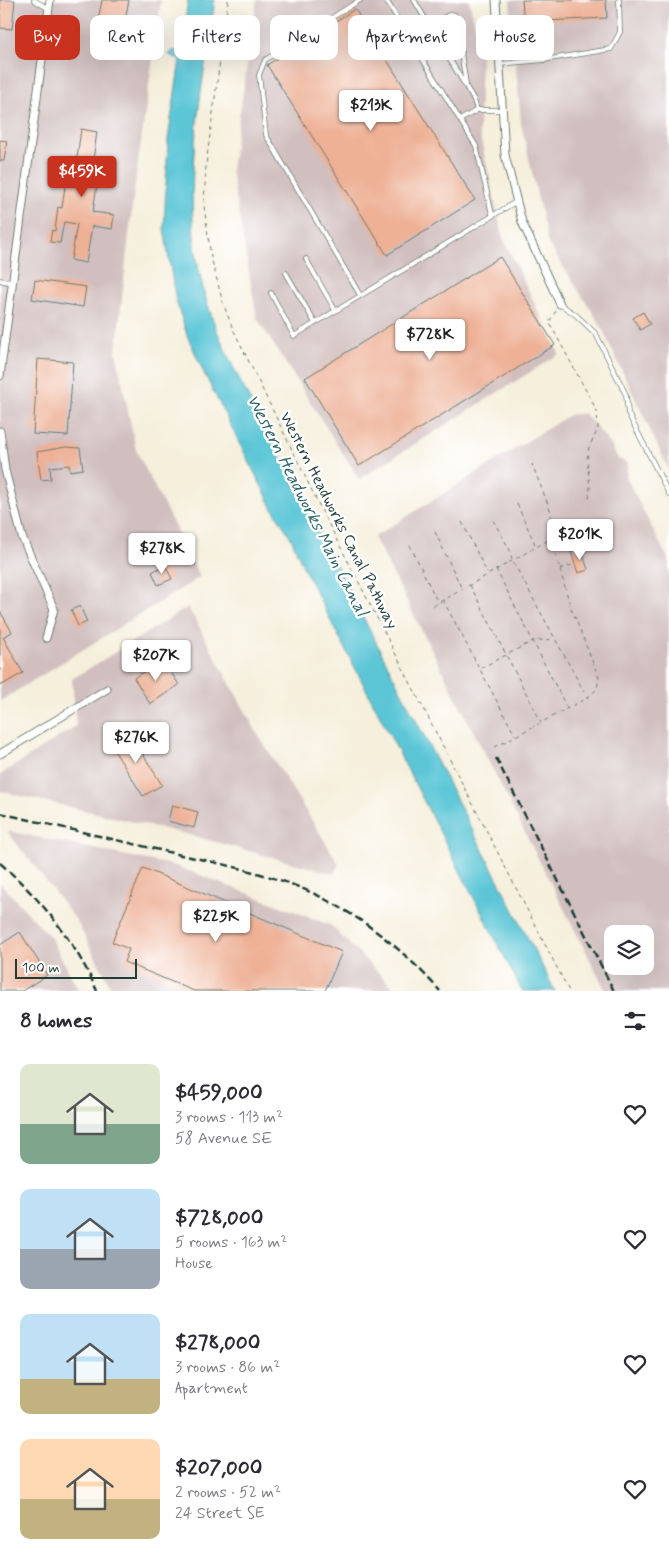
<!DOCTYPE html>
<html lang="en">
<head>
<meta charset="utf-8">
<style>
	body { margin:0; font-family:Mynerve,sans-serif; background:#f2f2f3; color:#2b2b33; height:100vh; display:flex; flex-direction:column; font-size:19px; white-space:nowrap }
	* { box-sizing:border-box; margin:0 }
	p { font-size:16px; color:#7c7c81 }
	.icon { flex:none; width:28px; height:28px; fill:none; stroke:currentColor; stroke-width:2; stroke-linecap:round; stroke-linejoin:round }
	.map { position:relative; height:991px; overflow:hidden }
	.side { display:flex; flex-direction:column; background:#fff; flex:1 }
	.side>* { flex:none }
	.top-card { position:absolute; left:15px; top:15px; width:640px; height:45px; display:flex; gap:10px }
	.buttons { position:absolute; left:604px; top:925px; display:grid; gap:10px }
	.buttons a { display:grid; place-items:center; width:50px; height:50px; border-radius:10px; background:#fff; box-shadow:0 5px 20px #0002; font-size:25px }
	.scale { position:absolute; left:15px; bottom:12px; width:122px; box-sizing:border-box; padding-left:5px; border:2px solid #1f3d34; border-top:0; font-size:14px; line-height:18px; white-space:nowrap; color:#1f3d34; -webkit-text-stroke:4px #fff; paint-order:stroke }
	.price { position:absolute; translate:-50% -42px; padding:0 11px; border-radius:5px; background:#fff; color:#222; font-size:16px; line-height:32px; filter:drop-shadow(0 1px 2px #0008) }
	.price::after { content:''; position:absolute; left:50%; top:30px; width:15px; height:11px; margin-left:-8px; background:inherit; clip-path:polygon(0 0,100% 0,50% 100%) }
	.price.active { background:#c8321e; color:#fff }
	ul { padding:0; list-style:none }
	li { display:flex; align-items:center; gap:15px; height:125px; padding:0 20px }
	li span { display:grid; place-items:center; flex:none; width:140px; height:100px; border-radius:10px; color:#555 }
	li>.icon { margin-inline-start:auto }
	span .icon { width:60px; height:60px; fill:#fffc; stroke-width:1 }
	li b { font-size:21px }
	h2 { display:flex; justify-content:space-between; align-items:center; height:60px; padding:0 20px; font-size:21px }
	.chip { padding:0 18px; border-radius:10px; background:#fff; box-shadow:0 5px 20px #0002; font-size:18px; line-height:45px }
	.chip.active { background:#c8321e; color:#fff }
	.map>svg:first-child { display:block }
</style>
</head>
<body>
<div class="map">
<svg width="669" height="991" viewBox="0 0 669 991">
	<rect width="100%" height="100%" fill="#fff"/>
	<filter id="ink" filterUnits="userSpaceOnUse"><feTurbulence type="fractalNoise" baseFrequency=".02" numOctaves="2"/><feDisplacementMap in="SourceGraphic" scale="10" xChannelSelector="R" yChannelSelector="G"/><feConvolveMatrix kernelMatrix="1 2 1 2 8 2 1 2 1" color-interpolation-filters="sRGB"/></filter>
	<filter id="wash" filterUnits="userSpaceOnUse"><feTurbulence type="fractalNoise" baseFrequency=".0096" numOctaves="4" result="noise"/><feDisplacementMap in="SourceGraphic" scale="20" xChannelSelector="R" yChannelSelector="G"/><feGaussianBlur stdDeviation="1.12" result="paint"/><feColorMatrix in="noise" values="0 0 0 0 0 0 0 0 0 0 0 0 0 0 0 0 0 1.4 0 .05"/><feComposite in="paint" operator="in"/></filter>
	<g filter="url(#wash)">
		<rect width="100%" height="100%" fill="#f5efdc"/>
		<!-- industrial -->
		<g fill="#d1bfbf" fill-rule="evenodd">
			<polygon points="0,0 161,0 133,198 116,352 136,450 200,577 0,701"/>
			<polygon points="257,0 469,0 481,53 479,132 503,238 559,354 359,479 257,318 231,170"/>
			<polygon points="510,0 669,0 669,470 599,322 548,243 521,123"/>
			<path d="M584 413 610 443 618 459 628 463 626 477 669 561V991H606L374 537 569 415ZM612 934H645V966H612Z"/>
			<polygon points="188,607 256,731 339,864 334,874 186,834 0,791 0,775 76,726 72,679"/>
			<polygon points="7,831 176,866 330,925 397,991 113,991 76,920"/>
			<polygon points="0,883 51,938 79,991 0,991"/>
		</g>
		<!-- water -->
		<path fill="#5cc6d7" stroke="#3e8286" d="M188 0H215C201 98 177 201 206 299 220 347 245 389 267 433 276 450 285 466 294 483 304 504 311 524 325 543L555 991H522L305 571 291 538 273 509 204 373 187 335 176 301 164 229 168 139 180 60 168 54 171 51 181 50Z"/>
		<g id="blocks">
			<!-- building -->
			<g fill="#eeb196">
				<polygon points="0,0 15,0 12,29 0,28"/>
				<polygon points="102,0 129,0 121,40 95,35"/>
				<polygon points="522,0 606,0 607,18 524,22"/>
				<polygon points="355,9 475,200 387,255 267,65"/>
				<polygon points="81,129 97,132 93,160 100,163 93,212 114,215 112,229 92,226 86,263 71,260 77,224 64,222 60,243 50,242 52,230 55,231 58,207 62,208 69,157 77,158"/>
				<polygon points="0,140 7,141 4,161 0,161"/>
				<polygon points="500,257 555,345 359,466 305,378"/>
				<polygon points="35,280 86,287 83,307 32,299"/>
				<polygon points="643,312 650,324 640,330 633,318"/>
				<polygon points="38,359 73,362 68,436 33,434"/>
				<polygon points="66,447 80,448 83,469 70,471 69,465 50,467 51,479 41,480 37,452"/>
				<polygon points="581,548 588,570 578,573 571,552"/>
				<polygon points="165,565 172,579 158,585 152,572"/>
				<polygon points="80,606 87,622 78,626 71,610"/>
				<polygon points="0,611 12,632 3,637 23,673 0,686"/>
				<polygon points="163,659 179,685 150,704 134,678"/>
				<polygon points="129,732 162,785 143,796 110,744"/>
				<polygon points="172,805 198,812 194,828 168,821"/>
				<polygon points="143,868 342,952 325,991 194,991 124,962 129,949 112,942"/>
				<polygon points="20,932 47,975 22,991 0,991 0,945"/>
			</g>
		</g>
	</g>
	<g filter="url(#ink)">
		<use href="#blocks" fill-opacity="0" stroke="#6a7b6f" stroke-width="1"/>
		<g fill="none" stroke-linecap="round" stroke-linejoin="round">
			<defs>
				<g id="service">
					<polyline points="34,0 49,9"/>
					<polyline points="360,0 265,60 259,75 266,135 360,295"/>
					<polyline points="386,0 476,146 492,214"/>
					<polyline points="414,0 474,100 477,110"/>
					<polyline points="47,19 77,24"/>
					<polyline points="429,24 451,14 455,15 466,84"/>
					<polyline points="543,29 544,60"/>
					<polyline points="500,64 544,60 611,49 620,32 619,0"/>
					<polyline points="460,120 477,110 502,110"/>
					<polyline points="306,259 335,310"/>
					<polyline points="286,273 315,323"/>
					<polyline points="0,280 12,283"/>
					<polyline points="271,293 294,336 517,201"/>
					<polyline points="560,304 576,315 596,334 626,395 628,413 669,494"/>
				</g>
				<g id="minor">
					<polyline points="496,0 505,155 522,222 560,304"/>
					<polyline points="0,376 50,0"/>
					<polyline points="0,431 5,470 22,537 54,609 46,638"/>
					<polyline points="0,754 107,689"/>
				</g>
			</defs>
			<!-- service casing -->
			<use href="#service" stroke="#6a7b6f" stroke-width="5.5"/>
			<!-- minor casing -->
			<use href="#minor" stroke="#6a7b6f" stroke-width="9"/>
			<!-- path -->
			<g stroke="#6a7b6f" stroke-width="1" stroke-dasharray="4 4" stroke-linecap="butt">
				<polyline points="228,0 206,165 204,206 211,257 223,303 233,329 321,509 569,991"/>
				<polyline points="556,311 549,322 597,411 598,429 589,447 587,459 590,487 589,499"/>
				<polyline points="517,504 535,544"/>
				<polyline points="493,520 510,550 512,560 587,697"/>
				<polyline points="462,522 487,573"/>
				<polyline points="435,532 462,589"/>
				<polyline points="410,545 438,603"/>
				<polyline points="496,569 567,708"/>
				<polyline points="560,569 575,564"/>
				<polyline points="470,585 541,722"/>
				<polyline points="443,600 515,735"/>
				<polyline points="433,606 552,538"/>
				<polyline points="481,668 533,641 554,639"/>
				<polyline points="495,747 587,698 597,689 599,678 570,605 554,548 551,512 532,464"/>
			</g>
			<!-- service -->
			<use href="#service" stroke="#fff" stroke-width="4"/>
			<!-- minor -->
			<use href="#minor" stroke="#fff" stroke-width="7"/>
			<!-- rail -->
			<g stroke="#1f3d34" stroke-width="2.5" stroke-dasharray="8 4" stroke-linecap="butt">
				<polyline points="496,758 614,991"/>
				<path d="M0 813C60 827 121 841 181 855 232 866 286 877 332 903 374 926 409 956 440 991"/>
				<path d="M0 863C41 899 75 941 97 991"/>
			</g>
		</g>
	</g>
	<g text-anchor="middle" stroke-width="5" stroke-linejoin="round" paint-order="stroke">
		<!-- street labels -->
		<g font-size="16" fill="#1f3d34" stroke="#fff">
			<text transform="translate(340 520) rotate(63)" y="6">Western Headworks Canal Pathway</text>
		</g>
		<!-- water labels -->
		<g font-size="18" font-style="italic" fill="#316665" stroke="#fff">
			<text transform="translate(308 505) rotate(63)" y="6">Western Headworks Main Canal</text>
		</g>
	</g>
</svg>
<div class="buttons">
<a><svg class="icon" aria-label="layers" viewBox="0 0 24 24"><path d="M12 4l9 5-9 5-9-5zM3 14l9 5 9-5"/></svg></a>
</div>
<div class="scale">100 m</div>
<b class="price" style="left:371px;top:132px">$213K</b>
<b class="price active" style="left:82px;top:198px">$459K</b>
<b class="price" style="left:430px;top:361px">$728K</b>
<b class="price" style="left:580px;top:561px">$201K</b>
<b class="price" style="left:162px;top:575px">$278K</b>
<b class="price" style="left:156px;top:682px">$207K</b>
<b class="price" style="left:136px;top:764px">$276K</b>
<b class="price" style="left:216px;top:943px">$225K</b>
<div class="top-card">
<a class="chip active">Buy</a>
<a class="chip">Rent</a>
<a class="chip">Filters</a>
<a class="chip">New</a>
<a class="chip">Apartment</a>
<a class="chip">House</a>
</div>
</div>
<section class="side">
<h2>8 homes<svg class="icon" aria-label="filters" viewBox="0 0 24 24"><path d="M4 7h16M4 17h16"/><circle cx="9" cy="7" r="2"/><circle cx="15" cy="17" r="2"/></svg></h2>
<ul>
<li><span style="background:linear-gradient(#dfe7d0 60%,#7fa58c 0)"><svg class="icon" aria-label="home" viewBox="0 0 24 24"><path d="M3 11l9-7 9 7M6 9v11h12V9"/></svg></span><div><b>$459,000</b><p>3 rooms · 113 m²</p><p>58 Avenue SE</p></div><svg class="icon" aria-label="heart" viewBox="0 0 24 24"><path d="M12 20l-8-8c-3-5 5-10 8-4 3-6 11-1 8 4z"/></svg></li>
<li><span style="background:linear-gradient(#bfe0f5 60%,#9aa5b1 0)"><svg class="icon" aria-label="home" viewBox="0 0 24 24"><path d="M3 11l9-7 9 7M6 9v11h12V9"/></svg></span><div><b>$728,000</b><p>5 rooms · 163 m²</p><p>House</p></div><svg class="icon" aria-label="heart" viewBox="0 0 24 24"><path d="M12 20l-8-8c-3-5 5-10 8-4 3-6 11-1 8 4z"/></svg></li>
<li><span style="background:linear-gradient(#bfe0f5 65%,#c2b280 0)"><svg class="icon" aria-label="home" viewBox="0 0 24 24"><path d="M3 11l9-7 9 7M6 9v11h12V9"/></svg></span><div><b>$278,000</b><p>3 rooms · 86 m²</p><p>Apartment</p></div><svg class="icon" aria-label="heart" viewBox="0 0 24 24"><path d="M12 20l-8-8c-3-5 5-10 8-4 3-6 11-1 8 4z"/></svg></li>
<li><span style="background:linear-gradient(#ffd9b3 60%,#c2b280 0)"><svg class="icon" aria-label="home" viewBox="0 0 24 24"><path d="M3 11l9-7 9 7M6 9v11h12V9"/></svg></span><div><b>$207,000</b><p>2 rooms · 52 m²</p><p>24 Street SE</p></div><svg class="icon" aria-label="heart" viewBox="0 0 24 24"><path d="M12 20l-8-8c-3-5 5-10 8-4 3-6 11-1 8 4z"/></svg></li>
</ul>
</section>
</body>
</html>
